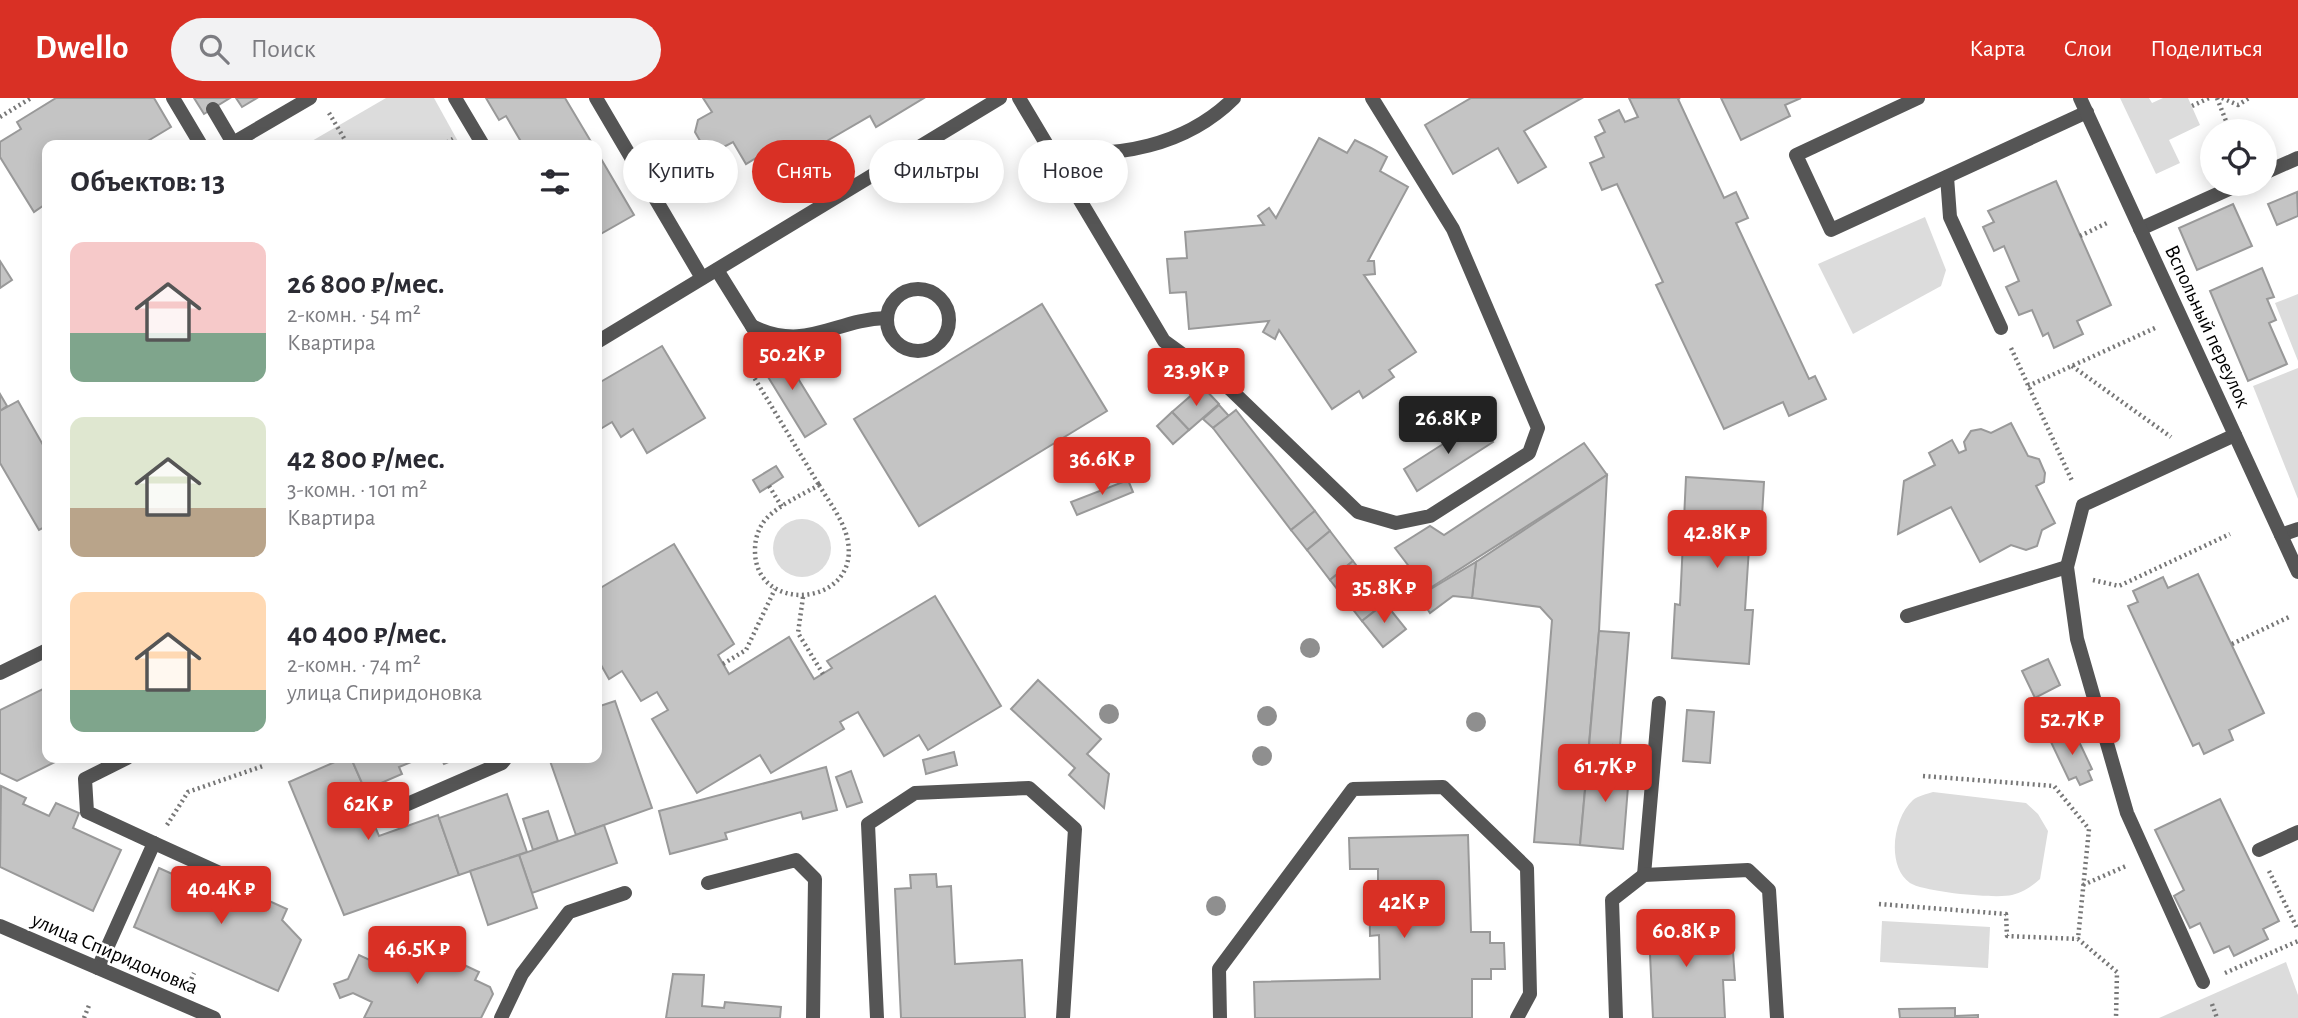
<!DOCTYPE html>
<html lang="ru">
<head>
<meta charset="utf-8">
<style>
	body { margin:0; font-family:"Alegreya Sans",sans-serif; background:#f2f2f3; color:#2b2b33; height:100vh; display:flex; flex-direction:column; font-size:26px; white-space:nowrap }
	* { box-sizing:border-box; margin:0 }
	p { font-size:23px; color:#7c7c81 }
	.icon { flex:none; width:38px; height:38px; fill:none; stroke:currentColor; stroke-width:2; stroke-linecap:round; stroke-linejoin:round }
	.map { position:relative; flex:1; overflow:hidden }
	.side { position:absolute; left:42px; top:42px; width:560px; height:623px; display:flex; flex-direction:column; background:#fff; border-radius:14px; box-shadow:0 4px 18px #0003 }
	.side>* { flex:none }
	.banner { position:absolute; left:623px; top:42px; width:665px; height:63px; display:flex; gap:14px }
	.tools { position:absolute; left:2200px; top:21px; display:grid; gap:14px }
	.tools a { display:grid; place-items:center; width:77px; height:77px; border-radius:50%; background:#fff; box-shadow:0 4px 18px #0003; font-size:35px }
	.price { position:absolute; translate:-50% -60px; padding:0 16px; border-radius:7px; background:#d93025; color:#fff; font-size:23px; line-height:46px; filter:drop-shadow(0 2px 4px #0008) }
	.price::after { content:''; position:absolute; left:50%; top:42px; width:21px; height:16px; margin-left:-10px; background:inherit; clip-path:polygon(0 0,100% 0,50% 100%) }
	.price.on { background:#222; color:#fff }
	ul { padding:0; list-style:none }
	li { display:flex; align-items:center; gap:21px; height:175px; padding:0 28px }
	li span { display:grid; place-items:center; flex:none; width:196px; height:140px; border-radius:14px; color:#555 }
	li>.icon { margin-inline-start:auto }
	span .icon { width:84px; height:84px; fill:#fffc; stroke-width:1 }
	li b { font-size:30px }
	h2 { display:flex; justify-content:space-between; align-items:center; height:84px; padding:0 28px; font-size:30px }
	.chip { padding:0 24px; border-radius:32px; background:#fff; box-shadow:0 4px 18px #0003; font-size:24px; line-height:63px }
	.chip.on { background:#d93025; color:#fff }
	header { display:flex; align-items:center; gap:42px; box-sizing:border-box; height:98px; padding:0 35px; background:#d93025; color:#fff }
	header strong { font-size:33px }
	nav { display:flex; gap:38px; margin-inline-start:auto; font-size:24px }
	.search { width:490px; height:63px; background:#f2f2f3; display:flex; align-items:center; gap:18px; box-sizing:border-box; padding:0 24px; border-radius:38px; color:#7c7c81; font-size:26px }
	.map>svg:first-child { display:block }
</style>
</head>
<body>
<header>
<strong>Dwello</strong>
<div class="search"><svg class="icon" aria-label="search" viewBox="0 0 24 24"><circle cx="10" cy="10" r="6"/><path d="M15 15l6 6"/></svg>Поиск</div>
<nav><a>Карта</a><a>Слои</a><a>Поделиться</a></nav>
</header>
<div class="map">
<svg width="2298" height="920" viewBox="0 0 2298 920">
	<rect width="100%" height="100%" fill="#fff"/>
	<!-- green -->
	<g fill="#dcdcdc">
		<polygon points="386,0 434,0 460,47 305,47"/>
		<polygon points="2120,0 2149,0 2152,5 2163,0 2188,0 2200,27 2169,42 2180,65 2156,76"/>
		<polygon points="1925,119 1946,172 1941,188 1853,236 1818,166"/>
		<polygon points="2298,196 2298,263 2275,205"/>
		<polygon points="2298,270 2298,401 2253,288"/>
		<circle cx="802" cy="450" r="29"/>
		<path d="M1933 694 2026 705 2038 716 2048 733 2040 781C2031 789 2024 794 2012 797 1996 801 1924 794 1910 785 1886 768 1893 720 1913 702 1918 698 1927 696 1933 694Z"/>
		<polygon points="1882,823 1990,829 1988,870 1880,864"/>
		<polygon points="2286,864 2298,897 2298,920 2159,920"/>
	</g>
	<!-- building -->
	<g fill="#c4c4c4" stroke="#999" stroke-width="2">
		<polygon points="56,0 154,0 171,29 141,47 47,47 47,105 34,114 0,59 0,44 21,31 17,24"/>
		<polygon points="194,0 230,0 204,16"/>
		<polygon points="236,0 257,0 242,9"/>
		<polygon points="486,0 565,0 593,47 523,47 506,18 499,22"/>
		<polygon points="703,0 924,0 876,29 870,18 808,54 815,65 788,81 771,51 746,66 733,44 718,52 703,48 695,34 698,22 712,14"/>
		<polygon points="1471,0 1582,0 1524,33 1546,69 1518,85 1498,50 1453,76 1425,27"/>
		<polygon points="1629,0 1680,0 1678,1 1724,100 1736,94 1748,120 1736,125 1809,281 1815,278 1826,301 1789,318 1783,304 1724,331 1656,187 1663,184 1617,86 1602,92 1590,65 1604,59 1595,39 1605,34 1599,22 1619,12 1625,24 1638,19"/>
		<polygon points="1721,0 1801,0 1785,7 1790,18 1741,42"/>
		<polygon points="1319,40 1347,55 1355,42 1371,50 1387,59 1380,73 1408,89 1368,163 1374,163 1375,176 1364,177 1416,254 1389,272 1394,279 1363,300 1359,293 1332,311 1279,232 1275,241 1263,234 1269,223 1189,231 1186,194 1170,195 1167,161 1187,160 1185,134 1264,127 1258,118 1269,110 1276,120"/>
		<polygon points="597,54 634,117 597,138"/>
		<polygon points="2056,83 2111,207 2077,223 2083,236 2054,250 2048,235 2043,238 2032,212 2019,217 2006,189 2019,183 2004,148 1994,153 1983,129 1994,124 1988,113"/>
		<polygon points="2297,94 2298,118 2277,127 2268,106"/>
		<polygon points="2233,106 2252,148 2197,172 2179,130"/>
		<polygon points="0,163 12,182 0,190"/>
		<polygon points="2262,170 2274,199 2267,201 2276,222 2269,225 2287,266 2248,283 2210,193"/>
		<polygon points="1042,206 1107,313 919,428 854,321"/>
		<polygon points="662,248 705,320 647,355 633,331 621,339 612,324 597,333 597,286"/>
		<polygon points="778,248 826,326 805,339 757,261"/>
		<polygon points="1202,288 1219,306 1189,332 1172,314"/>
		<polygon points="0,296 7,308 0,313"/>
		<polygon points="18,303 47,354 47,428 39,432 0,365 0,313"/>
		<polygon points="1219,307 1229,318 1213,330 1203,321"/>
		<polygon points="1236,312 1315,413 1291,432 1213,330"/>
		<polygon points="1172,314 1189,332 1173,346 1157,328"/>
		<polygon points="1479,323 1493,344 1417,393 1404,371"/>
		<polygon points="2011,325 2028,358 2039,361 2045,375 2044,384 2036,388 2055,425 2042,432 2037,448 2026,452 2011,447 1980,464 1951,409 1898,436 1904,383 1935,367 1929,355 1952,342 1959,355 1966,352 1964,344 1971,333 1981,331 1991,335"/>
		<polygon points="1584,345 1607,377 1427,492 1395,450 1430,428 1444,437"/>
		<polygon points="776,368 783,379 760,394 753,382"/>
		<polygon points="1607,377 1599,533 1580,747 1534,744 1552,522 1540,509 1472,500 1476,464"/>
		<polygon points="1686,379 1764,384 1761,435 1750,434 1745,512 1753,512 1749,566 1672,560 1675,506 1680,507"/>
		<polygon points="1128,382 1133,394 1077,417 1071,404"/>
		<polygon points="1315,413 1330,433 1307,452 1291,432"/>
		<polygon points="1330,433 1353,463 1330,482 1307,452"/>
		<polygon points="674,446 734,546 718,557 729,576 789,539 814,581 832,570 827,563 935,498 1001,608 928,652 919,637 884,658 858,614 840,624 844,631 771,675 760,657 697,695 652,621 668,612 657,594 641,603 622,573 609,581 597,560 597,492"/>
		<polygon points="1353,463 1385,505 1362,523 1330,482"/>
		<polygon points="1476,464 1472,500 1453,498 1430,515 1419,498"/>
		<polygon points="2198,476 2264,615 2229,632 2233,642 2204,656 2199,645 2193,648 2128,508 2138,504 2133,493 2163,479 2168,490"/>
		<polygon points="1385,505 1406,531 1383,549 1362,523"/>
		<polygon points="1599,533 1629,535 1620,648 1613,647 1611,662 1588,660"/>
		<polygon points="2048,561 2060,587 2035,600 2022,573"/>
		<polygon points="1038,582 1101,641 1087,656 1109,676 1104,710 1069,677 1075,670 1011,611"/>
		<polygon points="47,589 47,660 63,660 17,683 0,675 0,612"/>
		<polygon points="615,603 652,710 576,737 549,660 597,660 597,609"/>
		<polygon points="1687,612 1714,614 1710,665 1683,663"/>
		<polygon points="2073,631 2092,671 2088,673 2092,682 2080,687 2076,679 2069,682 2050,642"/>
		<polygon points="954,654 957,667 926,676 923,662"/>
		<polygon points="344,660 351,660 365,692 361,696 379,738 438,717 459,777 344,817 289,684"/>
		<polygon points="351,660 421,660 399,669 402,676 365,692"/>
		<polygon points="441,660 458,660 444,666"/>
		<polygon points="1588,660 1630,664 1623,751 1580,747"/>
		<polygon points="826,669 837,712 803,721 801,714 725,735 727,741 670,756 659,713"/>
		<polygon points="851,673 862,704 847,709 836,679"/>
		<polygon points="1,688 26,700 23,706 49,718 56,705 79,715 73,730 121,752 93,813 0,769"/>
		<polygon points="507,696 527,754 459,777 439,720"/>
		<polygon points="2220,701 2279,823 2263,831 2268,841 2234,858 2229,848 2214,855 2200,825 2190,830 2174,798 2184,792 2155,732"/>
		<polygon points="548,713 558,743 533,752 523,721"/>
		<polygon points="604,727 617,765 532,795 519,757"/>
		<polygon points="1468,737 1471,834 1490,834 1490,845 1504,845 1505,871 1491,871 1491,881 1472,881 1472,920 1255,920 1254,884 1380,881 1379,837 1370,838 1369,783 1378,783 1378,771 1350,771 1349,740"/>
		<polygon points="519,757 537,810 488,827 470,773"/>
		<polygon points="159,770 201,789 207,775 287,811 282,822 301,842 278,893 134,829"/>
		<polygon points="936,776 937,789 951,788 955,866 1022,862 1025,920 901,920 895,791 911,790 910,777"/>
		<polygon points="1693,812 1695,845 1720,844 1721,855 1733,854 1735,882 1723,882 1725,920 1653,920 1648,814"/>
		<polygon points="407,840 479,874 475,882 490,889 493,896 481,920 364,920 372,904 353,895 340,900 334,886 348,881 359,857 374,864 377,860 394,852 399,855"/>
		<polygon points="673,876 704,877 702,908 724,910 725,904 781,909 780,920 666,920"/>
		<polygon points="1955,910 1955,918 1978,917 1978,920 1900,920 1899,911"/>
	</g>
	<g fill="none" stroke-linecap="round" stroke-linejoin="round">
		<!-- path -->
		<g stroke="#777" stroke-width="4.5" stroke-dasharray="2 3.5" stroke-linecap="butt">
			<polyline points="2217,0 2230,33"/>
			<polyline points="2222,0 2238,7 2249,0"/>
			<polyline points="2192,8 2209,0"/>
			<polyline points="329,15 348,47"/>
			<polyline points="0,19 31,0"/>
			<polyline points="442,47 453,41"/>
			<polyline points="2080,138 2107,125"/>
			<polyline points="2011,250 2073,385"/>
			<polyline points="2072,268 2171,339"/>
			<polyline points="749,271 819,387"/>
			<polyline points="2028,288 2155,230"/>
			<path d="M819 387C829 404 845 424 848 444 859 509 754 517 755 452 755 441 758 431 765 422 778 407 802 397 819 387Z"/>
			<polyline points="769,388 782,409"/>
			<polyline points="2093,482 2119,488 2230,436"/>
			<polyline points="803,499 798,535 823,576"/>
			<polyline points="2232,546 2289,519"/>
			<polyline points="723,566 746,552 775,491"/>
			<polyline points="1923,678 2054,688 2089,731 2078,841"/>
			<polyline points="167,727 188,694 263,668"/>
			<polyline points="2269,773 2298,832"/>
			<polyline points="2083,787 2126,768"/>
			<polyline points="1879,806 2006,816 2007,838 2078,841 2117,874 2116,920"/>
			<polyline points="2225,875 2298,843"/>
			<polyline points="189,886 194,875"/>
			<polyline points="2212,906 2217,920"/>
			<polyline points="84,920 90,905"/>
		</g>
		<!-- lane -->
		<g stroke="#555" stroke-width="14">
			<polyline points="173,0 201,47"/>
			<polyline points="455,0 483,47"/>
			<polyline points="596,0 702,180"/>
			<polyline points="1019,0 1164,243 1230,291 1358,414 1396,425 1430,418 1529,355 1538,330 1453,131 1372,0"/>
			<polyline points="1918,0 1796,57 1831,132 2087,14"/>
			<polyline points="213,11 233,45 310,0"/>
			<path d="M1051 53C1116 61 1186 48 1234 0"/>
			<polyline points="2264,75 2298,60"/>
			<polyline points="1947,79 1950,119 2001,230"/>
			<polyline points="2140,131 2240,86"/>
			<polyline points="717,172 768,254"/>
			<circle cx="918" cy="222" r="31"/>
			<path d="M752 228C806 255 835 221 886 220"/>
			<polyline points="2281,437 2298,431"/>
			<polyline points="1907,518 2067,469"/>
			<polyline points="127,660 85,681 87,714 154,745"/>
			<polyline points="396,711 502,665 506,660"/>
			<polyline points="2259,752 2298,734"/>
			<polyline points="1644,777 1659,605"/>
			<polyline points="708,785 796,762 815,781 813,920"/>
			<polyline points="98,870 154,745 220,775"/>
			<polyline points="2203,884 2127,715 2077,541 2067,469 2083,407 2235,337"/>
			<polyline points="501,920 522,876 569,814 625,795"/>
			<polyline points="877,920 868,726 915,695 1029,690 1075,731 1063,920"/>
			<polyline points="1220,920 1219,871 1353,691 1443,689 1527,770 1530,896 1517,920"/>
			<polyline points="1616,920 1612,802 1644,777 1748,772 1769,792 1777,920"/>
		</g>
		<!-- street -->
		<g stroke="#555" stroke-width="14">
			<polyline points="2080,0 2298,474"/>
			<polyline points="597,244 1000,0"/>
			<polyline points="0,575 47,552"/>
			<polyline points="0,828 214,920"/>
		</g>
	</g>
	<!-- trees -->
	<g fill="#8f8f8f">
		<circle cx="1310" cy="550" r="10"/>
		<circle cx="1109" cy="616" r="10"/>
		<circle cx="1267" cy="618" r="10"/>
		<circle cx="1476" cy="624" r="10"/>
		<circle cx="1262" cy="658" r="10"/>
		<circle cx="1216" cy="808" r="10"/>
	</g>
	<g text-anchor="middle" stroke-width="5" stroke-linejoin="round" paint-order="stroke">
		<!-- street labels -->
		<g font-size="21" fill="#000" stroke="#fff">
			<text transform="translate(2208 228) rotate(65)" y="7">Вспольный переулок</text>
			<text transform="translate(115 855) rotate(23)" y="7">улица Спиридоновка</text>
		</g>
	</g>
</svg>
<div class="tools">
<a><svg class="icon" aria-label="locate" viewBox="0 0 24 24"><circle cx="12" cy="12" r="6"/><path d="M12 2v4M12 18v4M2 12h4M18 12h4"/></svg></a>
</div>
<b class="price" style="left:792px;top:294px">50.2K ₽</b>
<b class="price" style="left:1196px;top:310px">23.9K ₽</b>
<b class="price on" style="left:1448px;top:358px">26.8K ₽</b>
<b class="price" style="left:1102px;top:399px">36.6K ₽</b>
<b class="price" style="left:1717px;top:472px">42.8K ₽</b>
<b class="price" style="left:1384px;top:527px">35.8K ₽</b>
<b class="price" style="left:2072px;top:659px">52.7K ₽</b>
<b class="price" style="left:1605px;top:706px">61.7K ₽</b>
<b class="price" style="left:368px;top:744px">62K ₽</b>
<b class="price" style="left:221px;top:828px">40.4K ₽</b>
<b class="price" style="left:1404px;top:842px">42K ₽</b>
<b class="price" style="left:1686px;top:871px">60.8K ₽</b>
<b class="price" style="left:417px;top:888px">46.5K ₽</b>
<div class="banner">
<a class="chip">Купить</a>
<a class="chip on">Снять</a>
<a class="chip">Фильтры</a>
<a class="chip">Новое</a>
</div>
<section class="side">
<h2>Объектов: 13<svg class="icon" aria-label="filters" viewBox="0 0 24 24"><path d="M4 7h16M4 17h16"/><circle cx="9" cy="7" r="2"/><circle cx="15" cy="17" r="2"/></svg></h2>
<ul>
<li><span style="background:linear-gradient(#f6c9c9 65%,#7fa58c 0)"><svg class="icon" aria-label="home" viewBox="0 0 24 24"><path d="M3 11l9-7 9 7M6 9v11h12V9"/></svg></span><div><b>26 800 ₽/мес.</b><p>2-комн. · 54 m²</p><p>Квартира</p></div></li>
<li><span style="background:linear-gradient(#dfe7d0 65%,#b9a48a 0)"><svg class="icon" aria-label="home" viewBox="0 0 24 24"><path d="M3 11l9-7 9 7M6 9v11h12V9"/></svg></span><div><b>42 800 ₽/мес.</b><p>3-комн. · 101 m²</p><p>Квартира</p></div></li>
<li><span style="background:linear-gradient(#ffd9b3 70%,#7fa58c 0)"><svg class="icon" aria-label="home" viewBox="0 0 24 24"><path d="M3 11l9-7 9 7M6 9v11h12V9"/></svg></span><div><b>40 400 ₽/мес.</b><p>2-комн. · 74 m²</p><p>улица Спиридоновка</p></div></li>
</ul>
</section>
</div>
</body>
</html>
